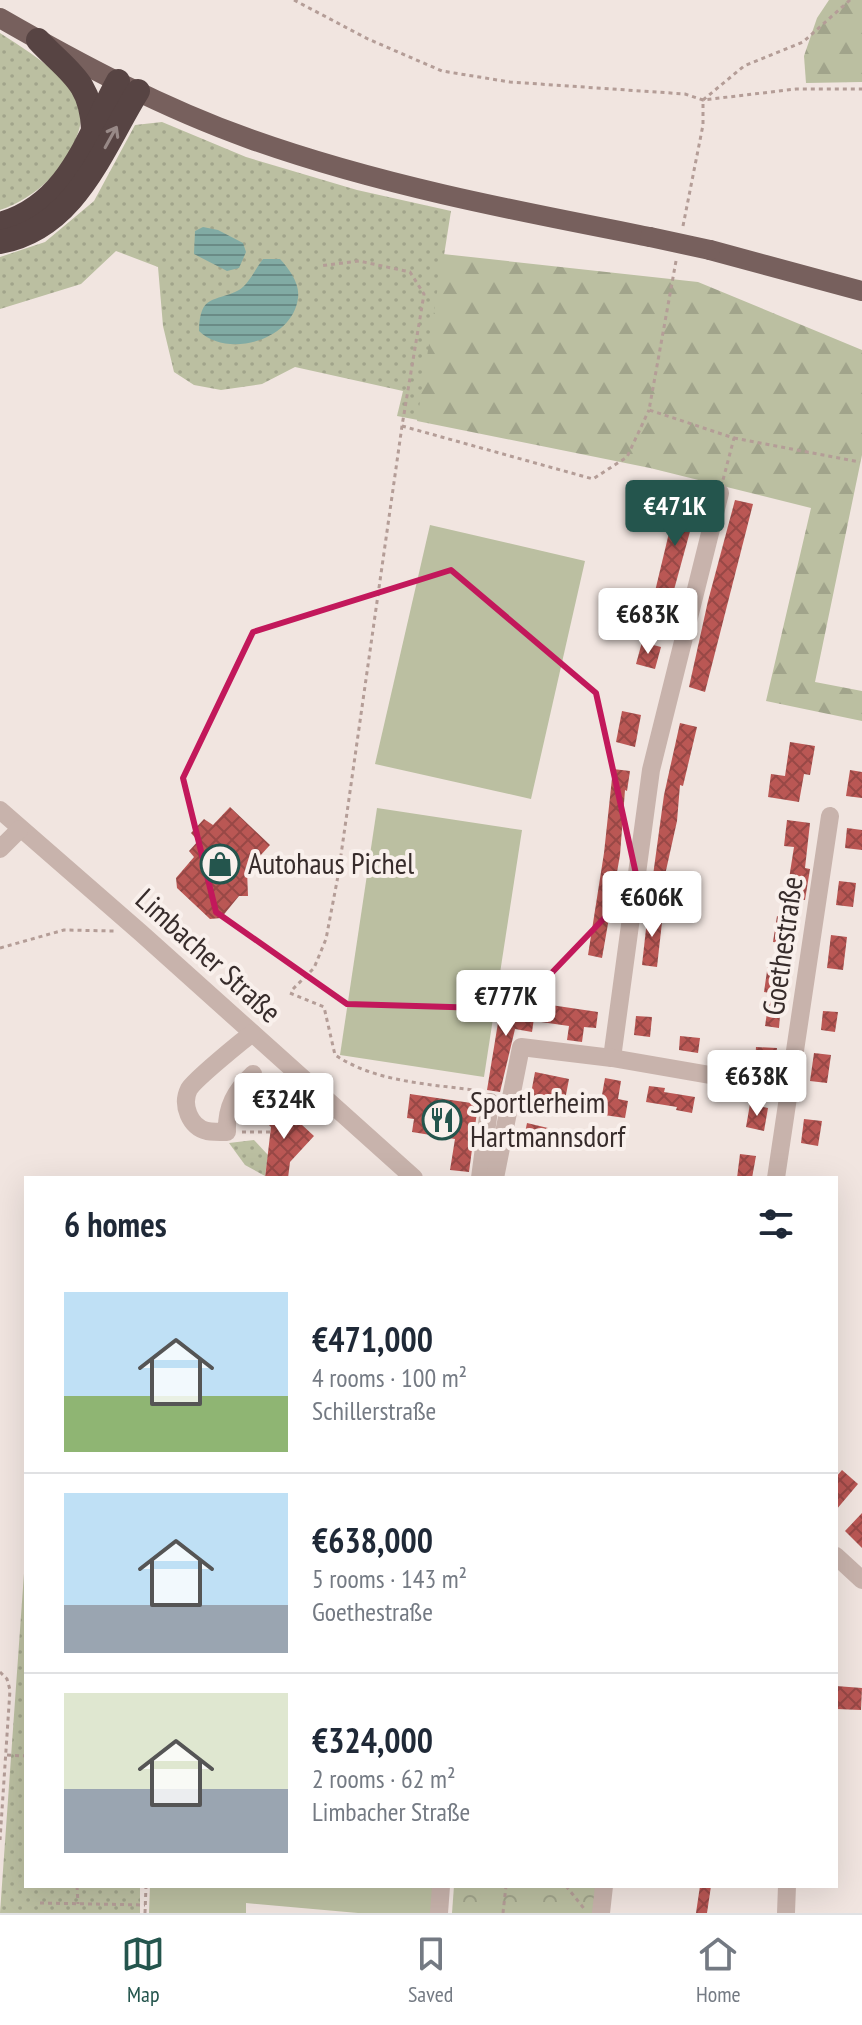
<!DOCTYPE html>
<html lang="en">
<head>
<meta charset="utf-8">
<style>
	body { margin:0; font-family:"PT Sans Narrow",sans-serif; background:#f2f2f3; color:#1f2937; height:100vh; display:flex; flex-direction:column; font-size:30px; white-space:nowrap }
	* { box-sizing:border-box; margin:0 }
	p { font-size:26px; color:#747a83 }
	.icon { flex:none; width:44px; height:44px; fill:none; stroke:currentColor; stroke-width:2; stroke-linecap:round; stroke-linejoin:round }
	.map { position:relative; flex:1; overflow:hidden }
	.side { position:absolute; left:24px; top:1176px; width:814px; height:712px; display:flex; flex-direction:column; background:#fff; border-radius:0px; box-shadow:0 8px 32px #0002 }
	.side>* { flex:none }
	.price { position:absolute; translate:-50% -68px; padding:0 18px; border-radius:8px; background:#fff; color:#222; font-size:26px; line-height:52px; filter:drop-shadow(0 2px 4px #0008) }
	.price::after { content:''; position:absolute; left:50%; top:48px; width:24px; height:18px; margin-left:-12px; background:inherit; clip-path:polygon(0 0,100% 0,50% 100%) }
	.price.on { background:#24554d; color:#fff }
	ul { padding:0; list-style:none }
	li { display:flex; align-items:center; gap:24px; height:200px; padding:0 40px }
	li+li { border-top:2px solid #e0e1e3 }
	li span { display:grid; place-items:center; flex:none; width:224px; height:160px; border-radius:0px; color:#555 }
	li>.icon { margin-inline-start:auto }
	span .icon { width:96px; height:96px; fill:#fffc; stroke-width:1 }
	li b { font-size:34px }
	h2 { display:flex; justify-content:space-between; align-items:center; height:96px; padding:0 40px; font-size:34px }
	.menu { display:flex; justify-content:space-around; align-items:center; height:112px; border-top:2px solid #e0e1e3; background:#fff; font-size:22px; color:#747a83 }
	.menu a { display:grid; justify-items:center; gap:4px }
	.menu .on { color:#24554d }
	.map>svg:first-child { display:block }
</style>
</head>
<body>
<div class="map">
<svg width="862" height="1913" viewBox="0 0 862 1913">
	<defs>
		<pattern id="grass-dots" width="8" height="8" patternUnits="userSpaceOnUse" patternTransform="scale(2)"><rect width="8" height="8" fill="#bbbfa1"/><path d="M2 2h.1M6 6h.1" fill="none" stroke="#a1a48b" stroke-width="1.8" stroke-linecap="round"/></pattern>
		<pattern id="forest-firs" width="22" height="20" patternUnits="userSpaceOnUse" patternTransform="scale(2)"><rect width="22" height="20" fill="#bbbfa1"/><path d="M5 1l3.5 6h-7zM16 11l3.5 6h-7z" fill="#a1a48b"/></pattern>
		<pattern id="park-crowns" width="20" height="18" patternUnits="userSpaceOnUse" patternTransform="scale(2)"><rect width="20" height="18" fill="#bbbfa1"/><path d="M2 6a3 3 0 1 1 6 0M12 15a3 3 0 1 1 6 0" fill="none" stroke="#a1a48b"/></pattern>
		<pattern id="water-rules" width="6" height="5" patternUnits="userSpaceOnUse" patternTransform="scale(2)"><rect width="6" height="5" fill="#81aba4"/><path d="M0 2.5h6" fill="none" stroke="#6a8b86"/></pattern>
		<pattern id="building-cross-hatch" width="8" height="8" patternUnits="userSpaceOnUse" patternTransform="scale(2)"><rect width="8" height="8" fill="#ba5754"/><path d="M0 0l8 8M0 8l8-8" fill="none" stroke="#984846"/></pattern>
	</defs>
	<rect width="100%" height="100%" fill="#f1e5e0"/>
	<!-- grass -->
	<g fill="url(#grass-dots)">
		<path d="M0 33C26 50 58 69 76 95 82 104 82 120 79 130 67 168 38 197 0 210Z"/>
		<polygon points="162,122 246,157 357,190 451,211 418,420 397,416 403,391 295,367 262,384 221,390 194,385 174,372 163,326 158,267 116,251 81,284 0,309 0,257 45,242 94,201 135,125"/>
		<polygon points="254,1140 268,1155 265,1176 245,1165 229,1143"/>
		<polygon points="26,1545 26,1886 140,1886 140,1913 0,1913"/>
	</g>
	<!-- forest -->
	<g fill="url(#forest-firs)">
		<polygon points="829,0 862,0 862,82 806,83 804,56 817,18"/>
		<polygon points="443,254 698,282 862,350 862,455 815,682 862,691 862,721 766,701 811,508 650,468 417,421"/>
	</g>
	<!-- park -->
	<polygon fill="url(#park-crowns)" points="454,1886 612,1886 608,1913 452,1913"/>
	<!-- pitch -->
	<g fill="#bbbfa1">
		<polygon points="430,525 585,561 531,799 375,764"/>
		<polygon points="377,808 522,830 484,1077 340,1055"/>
		<polygon points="150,1886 438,1886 437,1913 358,1913 246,1903 246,1913 149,1913"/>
		<polygon points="481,1886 502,1887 500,1913 478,1913"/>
	</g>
	<!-- water -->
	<g fill="url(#water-rules)">
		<polygon points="203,227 218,230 243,243 246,252 239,268 227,271 194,254 195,231"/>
		<path d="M263 259H280C289 269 300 283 298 298 293 340 228 359 199 331 200 293 214 303 239 290 248 285 256 268 263 259Z"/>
	</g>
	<!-- building -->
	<g fill="url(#building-cross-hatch)">
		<polygon points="679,491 700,495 669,608 652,604"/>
		<polygon points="735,500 753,504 705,692 689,687 708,601"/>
		<polygon points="642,642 661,647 655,669 636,664"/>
		<polygon points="622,711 641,715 635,747 616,742"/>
		<polygon points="680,723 697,727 683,786 680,785 677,821 665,875 670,875 666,893 651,890 664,795"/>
		<polygon points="790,742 815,746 810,775 804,774 799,802 768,797 771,774 785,776"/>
		<polygon points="613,769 630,771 627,791 625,790 620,855 602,958 588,955 604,853"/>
		<polygon points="850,770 862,772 862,798 846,796"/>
		<polygon points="230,807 270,845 247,870 248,896 239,896 221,918 210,919 177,888 176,878 194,857 189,851 198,841 191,833 204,819 213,825"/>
		<polygon points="787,820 810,823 805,868 810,869 805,900 798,899 791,944 773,942 777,916 783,917 794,847 784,846"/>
		<polygon points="847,828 862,830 862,850 845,848"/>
		<polygon points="839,881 856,883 853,907 836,905"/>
		<polygon points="648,911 663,913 657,967 642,965"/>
		<polygon points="831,935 847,937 843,970 827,968"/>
		<polygon points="768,964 784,966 779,1028 765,1026 770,993 764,992"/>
		<polygon points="504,986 516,988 512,1014 534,1018 532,1032 515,1029 500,1092 487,1090"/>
		<polygon points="544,1004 598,1012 596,1028 584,1027 582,1042 567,1040 569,1026 541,1022"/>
		<polygon points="823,1011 838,1012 835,1032 821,1030"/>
		<polygon points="636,1016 652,1017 650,1037 634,1035"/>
		<polygon points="680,1036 700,1038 698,1053 679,1050"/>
		<polygon points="756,1047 777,1048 775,1064 755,1062"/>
		<polygon points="814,1053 831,1055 827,1083 810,1081"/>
		<polygon points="535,1072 569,1079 565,1100 549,1098 548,1102 530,1099"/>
		<polygon points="605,1078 621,1081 618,1099 628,1101 625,1118 604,1115 605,1107 600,1106"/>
		<polygon points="649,1086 665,1088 664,1092 695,1097 692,1113 676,1110 677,1107 646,1102"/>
		<polygon points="410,1094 478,1104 469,1172 450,1170 455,1139 412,1132 414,1119 407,1118"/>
		<polygon points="276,1101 314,1136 290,1162 288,1178 265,1178 271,1127 261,1117"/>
		<polygon points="750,1104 768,1108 764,1131 746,1127"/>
		<polygon points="804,1119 822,1121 818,1146 801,1143"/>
		<polygon points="527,1123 548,1128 545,1146 523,1142"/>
		<polygon points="740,1154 756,1156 752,1178 737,1178"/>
		<polygon points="842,1470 858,1484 836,1510 836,1477"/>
		<polygon points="862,1513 862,1548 845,1531"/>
		<polygon points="836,1686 862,1688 861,1710 836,1709"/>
		<polygon points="700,1886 711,1886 707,1913 696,1913"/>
	</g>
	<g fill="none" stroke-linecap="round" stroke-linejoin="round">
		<!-- path -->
		<g stroke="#b49d97" stroke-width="3" stroke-dasharray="4 4" stroke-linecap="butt">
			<polyline points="294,0 368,39 442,71 510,82 685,94 703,100 796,89 862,89"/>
			<polyline points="683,226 703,125 703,100 744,66 803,42 850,0"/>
			<polyline points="676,261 649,410 734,438 723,480"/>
			<polyline points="402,426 593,479 627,457 649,410"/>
			<polyline points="734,438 860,462"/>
			<polyline points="0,948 64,930 115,931"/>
			<polyline points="293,989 314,968 326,939 338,876 402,426 424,294 410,272 359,261 320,266"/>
			<path d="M290 993 324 1007 335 1055C377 1083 432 1084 481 1091"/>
			<polyline points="242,1132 271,1132"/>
			<polyline points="0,1672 7,1679 10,1690 0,1840"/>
			<polyline points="7,1755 26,1756"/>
			<polyline points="77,1886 78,1904"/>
			<polyline points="566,1886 586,1911"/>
			<polyline points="40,1903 145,1905"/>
			<polyline points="145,1913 146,1886"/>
			<polyline points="503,1913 506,1886"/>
		</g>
		<!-- minor -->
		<g stroke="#c8b3ac" stroke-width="18">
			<polyline points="0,810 141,933 414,1178"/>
			<polyline points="0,849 20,829"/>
			<path d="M252 1033C239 1044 197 1077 189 1089 181 1105 190 1127 207 1131 213 1132 220 1132 227 1132 226 1107 235 1091 253 1074"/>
			<polyline points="612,1058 651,770 720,493"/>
			<polyline points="480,1178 490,1102"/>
			<polyline points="495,1178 521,1047 612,1058 790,1089"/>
			<polyline points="776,1178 830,816"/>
			<polyline points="836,1556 862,1580"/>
			<polyline points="439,1913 441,1886"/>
			<polyline points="601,1913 604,1886"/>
			<polyline points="786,1913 787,1886"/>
		</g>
		<!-- major -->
		<g stroke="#77605d" stroke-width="20">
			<path d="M0 18C80 64 163 108 250 139 379 185 516 211 650 237"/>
			<polyline points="710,250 862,291"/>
		</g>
		<!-- highway -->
		<g stroke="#574443" stroke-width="24">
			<path d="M38 40C68 72 91 81 93 129"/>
			<path d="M0 224C69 205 87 138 118 81"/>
			<path d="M0 242C76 228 102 149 138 91"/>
		</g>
		<!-- major-bridge -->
		<polyline stroke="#77605d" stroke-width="20" points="650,237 710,250"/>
	</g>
	<!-- one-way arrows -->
	<defs><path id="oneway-shaft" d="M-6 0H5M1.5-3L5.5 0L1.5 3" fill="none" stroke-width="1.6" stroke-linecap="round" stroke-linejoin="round" transform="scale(2)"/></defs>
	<use stroke="#988987" href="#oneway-shaft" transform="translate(111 137) rotate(-61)"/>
	<!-- marked area -->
	<path fill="none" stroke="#c2185b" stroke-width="6" stroke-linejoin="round" d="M451 570 596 693 638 883 517 1009 347 1004 216 912 183 778 253 632Z"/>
	<!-- icons -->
	<defs>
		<symbol id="shop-ring" viewBox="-11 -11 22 22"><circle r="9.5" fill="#f9f0ec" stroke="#24554d" stroke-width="1.5"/><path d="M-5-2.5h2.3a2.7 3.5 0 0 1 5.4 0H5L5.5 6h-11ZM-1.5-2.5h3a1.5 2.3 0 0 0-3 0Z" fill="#24554d"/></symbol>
		<symbol id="restaurant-ring" viewBox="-11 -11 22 22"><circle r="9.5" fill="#f9f0ec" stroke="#24554d" stroke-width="1.5"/><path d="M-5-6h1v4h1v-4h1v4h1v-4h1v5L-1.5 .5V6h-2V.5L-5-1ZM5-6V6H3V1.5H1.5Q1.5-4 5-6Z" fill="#24554d"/></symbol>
	</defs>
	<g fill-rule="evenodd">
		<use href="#shop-ring" x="198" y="842" width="44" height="44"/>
		<use href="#restaurant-ring" x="420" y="1098" width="44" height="44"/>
	</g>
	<g text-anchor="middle" stroke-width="8" stroke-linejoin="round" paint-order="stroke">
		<!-- poi labels -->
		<g font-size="30" fill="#372c2b" stroke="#f9f0ec" text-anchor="start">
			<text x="248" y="874">Autohaus Pichel</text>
			<text x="470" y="1113">Sportlerheim<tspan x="470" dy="34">Hartmannsdorf</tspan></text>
		</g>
		<!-- street labels -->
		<g font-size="30" fill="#372c2b" stroke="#f9f0ec">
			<text transform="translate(783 946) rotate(-82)" y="10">Goethestraße</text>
			<text transform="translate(208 956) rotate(42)" y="10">Limbacher Straße</text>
		</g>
	</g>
</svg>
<b class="price on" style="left:675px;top:548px">€471K</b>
<b class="price" style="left:648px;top:656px">€683K</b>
<b class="price" style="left:652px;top:939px">€606K</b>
<b class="price" style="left:506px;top:1038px">€777K</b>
<b class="price" style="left:757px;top:1118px">€638K</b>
<b class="price" style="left:284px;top:1141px">€324K</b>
<section class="side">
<h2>6 homes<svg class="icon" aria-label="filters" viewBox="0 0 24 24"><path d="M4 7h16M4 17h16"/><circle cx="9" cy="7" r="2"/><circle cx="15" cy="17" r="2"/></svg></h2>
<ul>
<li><span style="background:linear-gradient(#bfe0f5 65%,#8fb573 0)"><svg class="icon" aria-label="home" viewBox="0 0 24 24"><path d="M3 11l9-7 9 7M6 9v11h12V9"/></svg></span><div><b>€471,000</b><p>4 rooms · 100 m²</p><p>Schillerstraße</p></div></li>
<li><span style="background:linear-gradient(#bfe0f5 70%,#9aa5b1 0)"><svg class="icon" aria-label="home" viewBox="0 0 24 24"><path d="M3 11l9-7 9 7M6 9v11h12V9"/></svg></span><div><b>€638,000</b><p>5 rooms · 143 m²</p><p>Goethestraße</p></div></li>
<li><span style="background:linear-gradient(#dfe7d0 60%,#9aa5b1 0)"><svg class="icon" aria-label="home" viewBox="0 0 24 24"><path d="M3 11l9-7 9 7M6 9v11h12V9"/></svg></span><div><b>€324,000</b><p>2 rooms · 62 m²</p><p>Limbacher Straße</p></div></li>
</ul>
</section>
</div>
<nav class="menu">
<a class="on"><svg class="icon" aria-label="map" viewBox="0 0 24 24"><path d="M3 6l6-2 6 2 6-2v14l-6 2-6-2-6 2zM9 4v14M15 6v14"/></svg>Map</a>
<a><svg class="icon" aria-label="saved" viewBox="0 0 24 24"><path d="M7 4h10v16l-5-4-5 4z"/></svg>Saved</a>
<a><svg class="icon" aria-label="home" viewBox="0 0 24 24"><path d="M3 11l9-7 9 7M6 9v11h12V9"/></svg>Home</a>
</nav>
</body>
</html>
